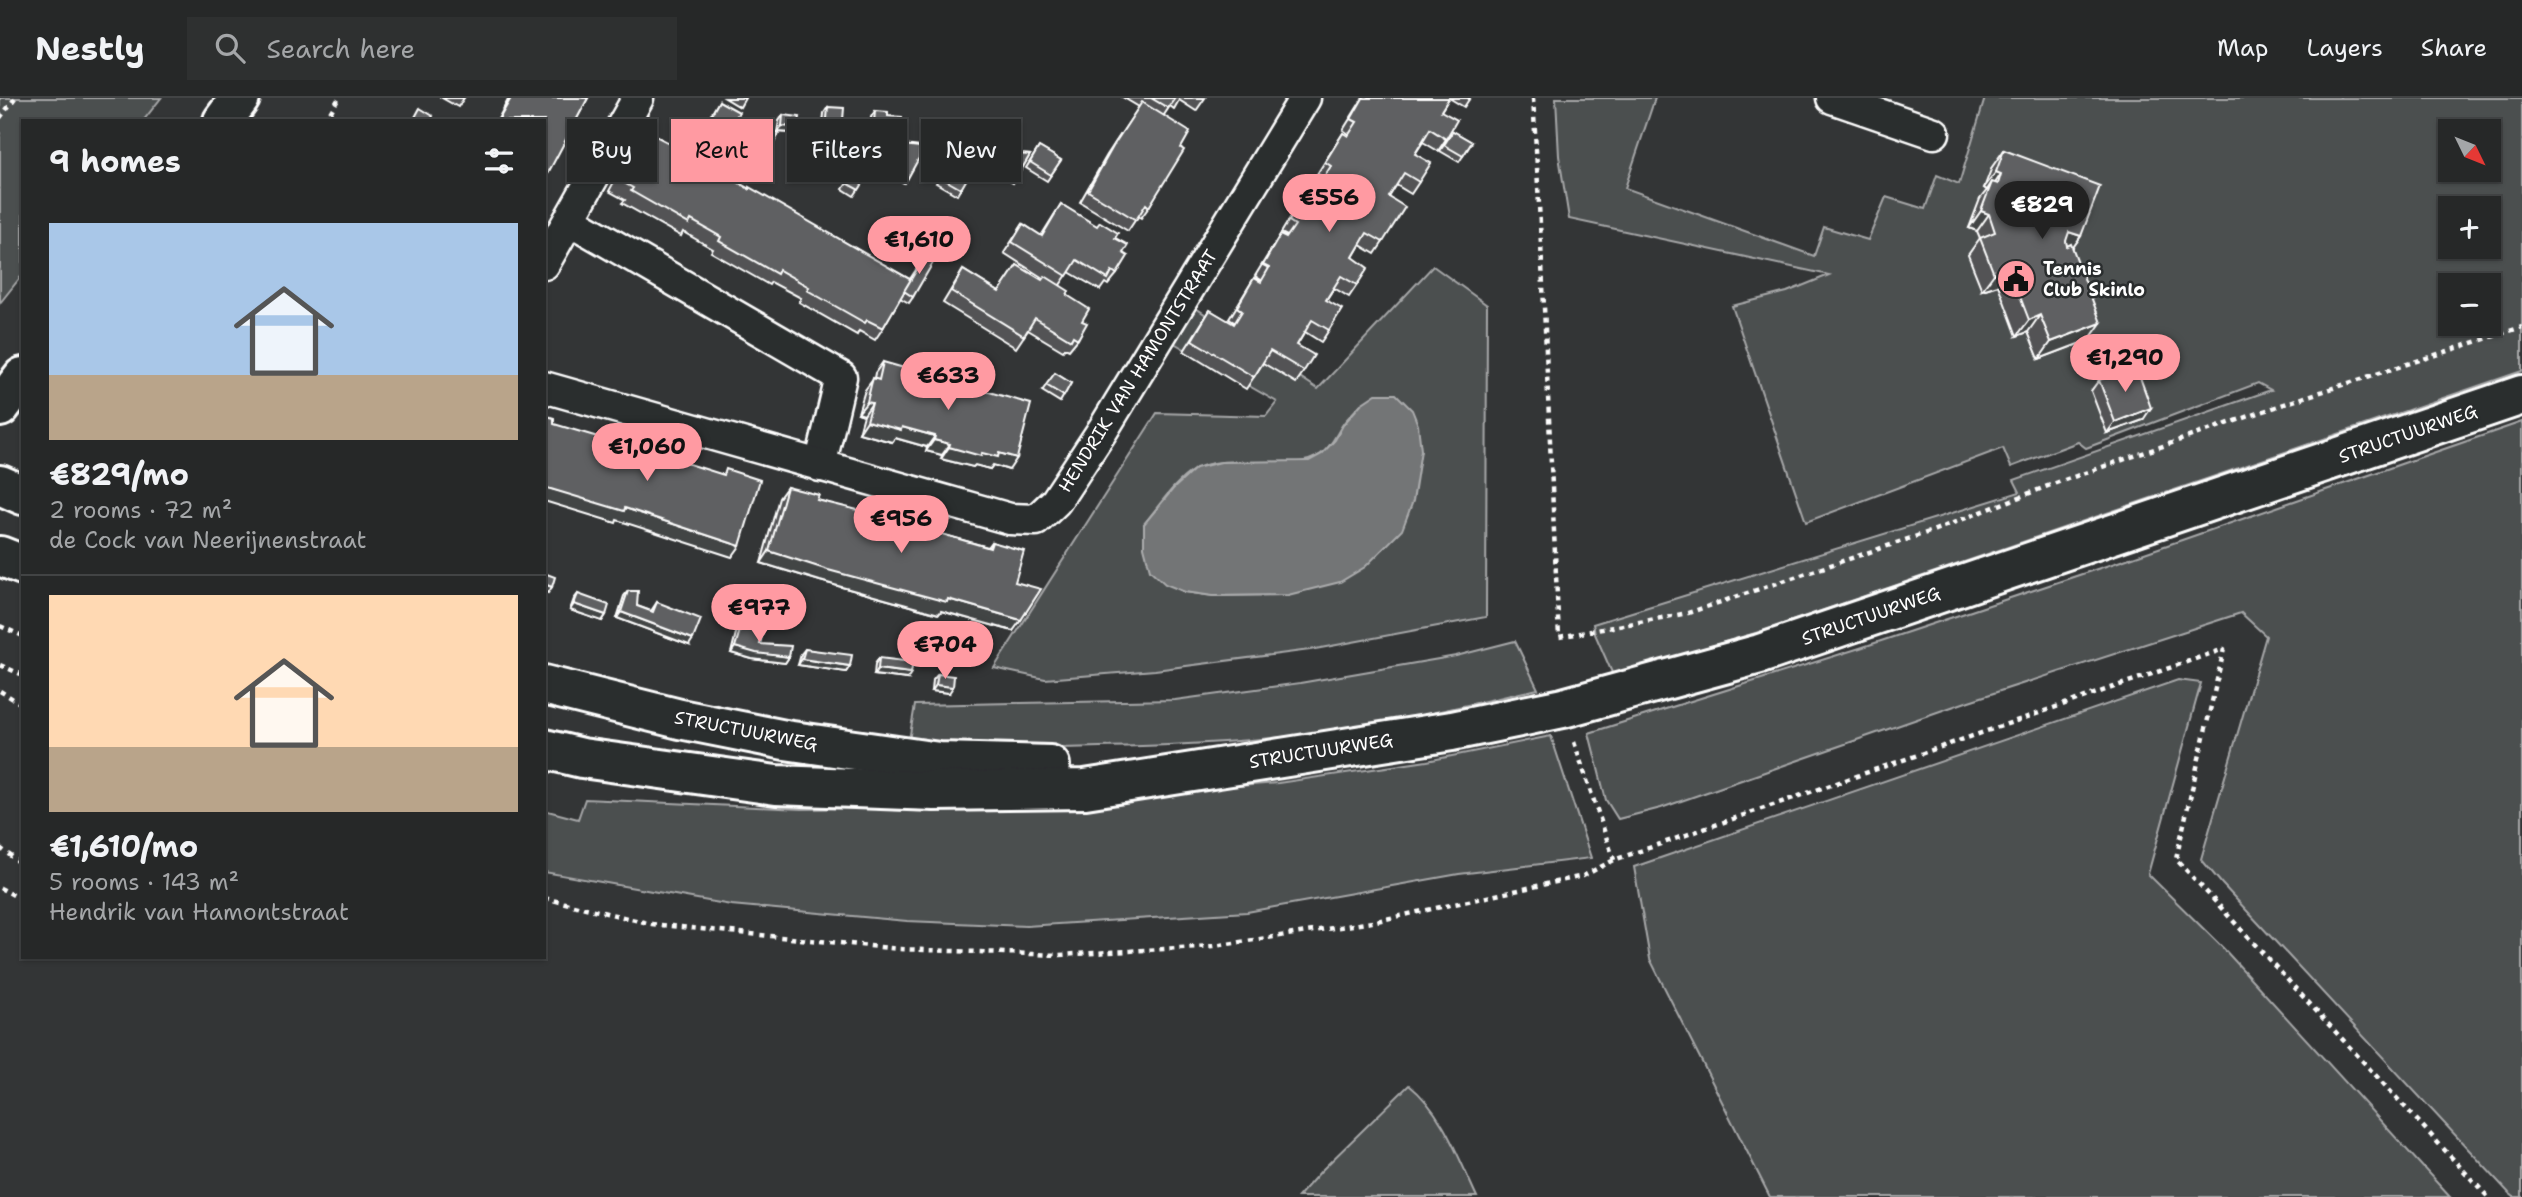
<!DOCTYPE html>
<html lang="en">
<head>
<meta charset="utf-8">
<style>
	body { margin:0; font-family:"Shantell Sans",sans-serif; background:#2e3030; color:#f1f3f6; height:100vh; display:flex; flex-direction:column; font-size:26px; white-space:nowrap }
	* { box-sizing:border-box; margin:0 }
	p { font-size:23px; color:#a4a6a8 }
	.icon { flex:none; width:38px; height:38px; fill:none; stroke:currentColor; stroke-width:2; stroke-linecap:round; stroke-linejoin:round }
	.map { position:relative; flex:1; overflow:hidden }
	.details { position:absolute; left:21px; top:21px; width:525px; height:840px; display:flex; flex-direction:column; background:#262828; border-radius:0px; box-shadow:0 2px 5px #0004,0 0 0 2px #424445 }
	.details>* { flex:none }
	.hud { position:absolute; left:567px; top:21px; width:665px; height:63px; display:flex; gap:14px }
	.needle { width:46px; rotate:133deg }
	.buttons { position:absolute; left:2438px; top:21px; display:grid; gap:14px }
	.buttons a { display:grid; place-items:center; width:63px; height:63px; border-radius:0px; background:#262828; box-shadow:0 2px 5px #0004,0 0 0 2px #424445; font-size:35px }
	.price { position:absolute; translate:-50% -60px; padding:0 16px; border-radius:24px; background:#ff9aa2; color:#111; font-size:23px; line-height:46px; filter:drop-shadow(0 2px 4px #0008) }
	.price::after { content:''; position:absolute; left:50%; top:42px; width:21px; height:16px; margin-left:-10px; background:inherit; clip-path:polygon(0 0,100% 0,50% 100%) }
	.price.current { background:#222; color:#fff }
	ul { padding:0; list-style:none }
	li { display:grid; align-content:center; gap:14px; height:371px; padding:0 28px }
	li+li { border-top:2px solid #424445 }
	li span { display:grid; place-items:center; height:217px; border-radius:0px; color:#555 }
	li>.icon { margin-inline-start:auto }
	span .icon { width:126px; height:126px; fill:#fffc; stroke-width:1 }
	li b { font-size:30px }
	h2 { display:flex; justify-content:space-between; align-items:center; height:84px; padding:0 28px; font-size:30px }
	.chip { padding:0 24px; border-radius:0px; background:#262828; box-shadow:0 2px 5px #0004,0 0 0 2px #424445; font-size:24px; line-height:63px }
	.chip.current { background:#ff9aa2; color:#111 }
	header { display:flex; align-items:center; gap:42px; box-sizing:border-box; height:98px; padding:0 35px; background:#262828; border-bottom:2px solid #424445 }
	header strong { font-size:33px }
	nav { display:flex; gap:38px; margin-inline-start:auto; font-size:24px }
	.search { width:490px; height:63px; background:#2e3030; display:flex; align-items:center; gap:18px; box-sizing:border-box; padding:0 24px; border-radius:0px; color:#a4a6a8; font-size:26px }
	.map>svg:first-child { display:block }
</style>
</head>
<body>
<header>
<strong>Nestly</strong>
<div class="search"><svg class="icon" aria-label="search" viewBox="0 0 24 24"><circle cx="10" cy="10" r="6"/><path d="M15 15l6 6"/></svg>Search here</div>
<nav><a>Map</a><a>Layers</a><a>Share</a></nav>
</header>
<div class="map">
<svg width="2522" height="1099" viewBox="0 0 2522 1099">
	<rect width="100%" height="100%" fill="#333536"/>
	<filter id="ink" filterUnits="userSpaceOnUse"><feTurbulence type="fractalNoise" baseFrequency=".0143" numOctaves="2"/><feDisplacementMap in="SourceGraphic" scale="14" xChannelSelector="R" yChannelSelector="G"/><feConvolveMatrix kernelMatrix="1 2 1 2 8 2 1 2 1" color-interpolation-filters="sRGB"/></filter>
	<g filter="url(#ink)">
		<!-- green -->
		<g fill="#4c4f50" stroke="#a6a7a8" stroke-width="2" fill-rule="evenodd">
			<polygon points="0,0 161,0 143,23 23,23 23,176 0,205"/>
			<path d="M1556 0H1655L1625 90 1814 158 1824 129 1868 142 1886 99 1925 111 1937 77 1959 86 1985 0H2522V273L1759 534 1613 577 1595 536 1593 526 2020 394 2014 382 2271 292 2258 285 2086 350 2078 344 2011 369 2003 350 1806 424 1732 208 1787 194 1829 177 1569 121 1559 58ZM2450 33H2488V72H2450ZM2450 110H2488V149H2450ZM2450 187H2488V226H2450Z"/>
			<path d="M1433 168 1487 207 1486 519 1310 552 1155 572 1045 581 994 570 1157 315 1266 318 1277 304 1167 241 1188 205 1318 291ZM1361 306 1288 497 1213 498 1185 494 1144 426C1159 408 1175 383 1195 371 1228 352 1293 377 1321 356 1332 348 1336 336 1343 326 1348 319 1355 313 1361 306Z"/>
			<polygon points="2522,324 2522,1099 2514,1099 2509,1095 2222,786 2201,761 2266,538 2241,515 1969,603 1661,710 1618,721 1606,702 1589,635 1860,550 2127,461"/>
			<path d="M1515 543 1538 591C1462 608 1386 627 1309 636 1188 651 1066 649 944 652L908 648 915 607 1175 602 1300 585 1456 558Z"/>
			<polygon points="2178,582 2201,585 2148,776 2223,850 2450,1099 1770,1099 1650,861 1634,769"/>
			<polygon points="1551,638 1591,760 1459,776 1247,814 1026,828 907,823 731,807 544,774 544,712 578,721 585,701 801,711 973,708 1278,685 1427,663"/>
			<path d="M1409 987C1443 1014 1459 1061 1477 1099H1298L1321 1073Z"/>
		</g>
		<!-- water -->
		<polygon fill="#737576" stroke="#abacad" stroke-width="2" points="1376,296 1396,296 1412,312 1418,327 1421,352 1413,403 1402,432 1365,469 1340,484 1288,497 1213,498 1185,494 1165,486 1150,472 1144,449 1144,426 1173,391 1196,370 1221,364 1309,363 1322,356 1335,342 1343,327 1361,306"/>
		<g fill="none" stroke-linecap="round" stroke-linejoin="round">
			<defs>
				<g id="street">
					<polyline points="1832,0 1934,35"/>
					<polyline points="570,122 841,279 820,368"/>
					<polyline points="544,166 638,0"/>
					<polyline points="544,289 1010,421 1036,422 1056,403 1104,330 1305,0"/>
				</g>
				<g id="secondary">
					<polyline points="223,23 240,0"/>
					<polyline points="0,309 23,279"/>
					<polyline points="0,387 23,397"/>
					<polyline points="0,458 23,467"/>
					<polyline points="544,587 680,621 785,642 939,664 1050,667"/>
					<polyline points="544,651 582,660 776,687 934,693 1085,691 1452,633 1563,610 1760,556 2522,297"/>
				</g>
			</defs>
			<!-- street casing -->
			<use href="#street" stroke="#fff" stroke-width="35"/>
			<!-- secondary casing -->
			<use href="#secondary" stroke="#fff" stroke-width="44"/>
			<!-- path -->
			<g stroke="#fff" stroke-width="4.5" stroke-dasharray="5 5" stroke-linecap="butt">
				<path d="M1533 0C1544 180 1550 359 1559 539L1688 515 1935 432 2053 386 2296 302 2522 229"/>
				<polyline points="0,20 15,0"/>
				<polyline points="325,23 339,0"/>
				<polyline points="544,526 545,526"/>
				<polyline points="0,528 23,538"/>
				<polyline points="0,567 23,577"/>
				<polyline points="0,593 23,607"/>
				<polyline points="1574,644 1614,762"/>
				<polyline points="0,750 23,767"/>
				<polyline points="0,790 23,802"/>
				<polyline points="544,800 652,826 899,851 1059,857 1214,848 1372,824 1583,778 1614,762 2224,551 2176,761 2488,1099"/>
			</g>
			<!-- street -->
			<use href="#street" stroke="#2a2d2e" stroke-width="30"/>
			<!-- secondary -->
			<use href="#secondary" stroke="#2a2d2e" stroke-width="38"/>
		</g>
		<!-- wall -->
		<g fill="#525354" stroke="#fff" stroke-width="2">
			<polygon points="442,0 464,0 458,9"/>
			<polygon points="509,0 588,0 544,81 544,23 497,23"/>
			<polygon points="725,0 745,0 740,9"/>
			<polygon points="1124,0 1205,0 1196,13 1179,2 1174,11 1170,8 1164,17 1181,50 1149,109 1141,120 1138,118 1128,133 1080,104 1107,57 1139,9"/>
			<polygon points="1363,0 1470,0 1464,9 1449,0 1441,13 1446,41 1438,53 1423,44 1415,56 1419,84 1411,96 1396,87 1389,99 1383,144 1375,156 1360,147 1353,159 1357,187 1349,199 1334,190 1326,202 1329,232 1321,244 1305,234 1297,247 1304,273 1296,285 1263,265 1246,291 1184,253 1210,212 1233,226 1234,224 1229,221 1254,180 1260,183 1261,182 1255,178 1280,137 1286,140 1287,138 1281,135 1299,105 1307,93 1312,97 1323,79 1317,76 1343,35 1348,38 1349,36 1343,32"/>
			<polygon points="719,3 730,30 726,36 706,25"/>
			<polygon points="828,9 842,34 838,40 822,38 824,15"/>
			<polygon points="875,13 888,18 900,38 896,44 869,42 871,19"/>
			<polygon points="783,17 794,35 777,34 779,23"/>
			<polygon points="950,25 993,29 986,60 979,59 957,97 936,85 956,52 970,53 970,51 945,49 946,31"/>
			<polygon points="763,27 770,52 766,58 750,49"/>
			<polygon points="644,32 910,181 925,158 913,199 909,205 900,200 883,230 875,242 859,233 857,237 799,204 801,200 771,184 769,187 711,154 713,151 683,134 681,138 622,105 625,102 609,93 636,43"/>
			<polygon points="1453,33 1472,44 1459,64 1440,53"/>
			<polygon points="903,47 908,80 904,85 887,76"/>
			<polygon points="1039,49 1061,62 1047,83 1026,70"/>
			<polygon points="2004,52 2081,138 2072,150 2089,242 2039,261 2028,234 2017,238 1998,187 1982,192 1968,157 1980,140 1977,133 1969,130 1980,101 1987,92 1984,90 1992,69"/>
			<polygon points="1000,55 1030,57 1013,85 995,74 996,61"/>
			<polygon points="854,75 865,82 854,98 843,91"/>
			<polygon points="1061,106 1115,140 1123,155 1117,176 1108,187 1105,185 1100,192 1069,174 1060,187 1082,223 1078,241 1069,252 1065,250 1063,253 1028,232 1016,250 943,205 963,172 999,194 1017,167 1042,182 1043,180 1004,155 1023,126 1041,138"/>
			<polygon points="883,264 1009,372 993,367 990,371 975,367 973,369 941,361 942,357 926,353 927,349 895,340 892,344 859,335 864,317 858,315 865,292 874,280 875,275"/>
			<polygon points="1055,275 1071,285 1060,304 1042,293"/>
			<polygon points="2099,282 2143,322 2107,335 2091,293"/>
			<polygon points="787,389 817,402 988,449 992,444 1015,484 1013,533 941,513 939,516 820,483 761,465 779,400"/>
			<polygon points="628,493 637,508 651,513 657,504 689,547 617,520 624,498"/>
			<polygon points="578,496 606,517 602,523 570,512 574,501"/>
			<polygon points="741,529 760,546 789,559 785,565 752,561 731,555 736,535"/>
			<polygon points="805,551 850,568 846,574 798,567 801,556"/>
			<polygon points="879,560 907,581 874,577 875,566"/>
			<polygon points="938,576 949,595 932,593 933,582"/>
		</g>
		<!-- shaded-wall -->
		<g fill="#424445" stroke="#fff" stroke-width="2">
			<polygon points="782,28 798,29 794,35 777,34"/>
			<polygon points="826,33 842,34 838,40 822,38"/>
			<polygon points="873,36 900,38 896,44 869,42"/>
			<polygon points="949,43 974,45 970,51 945,49"/>
			<polygon points="983,53 991,54 986,60 978,59"/>
			<polygon points="1996,74 2001,76 1990,93 1992,84 1987,92 1984,90"/>
			<polygon points="1981,113 1989,116 1977,133 1969,130"/>
			<polygon points="2069,134 2081,138 2069,155 2058,151"/>
			<polygon points="2009,170 1998,187 1982,192 1994,176"/>
			<polygon points="2040,217 2028,234 2017,238 2029,222"/>
			<polygon points="2101,225 2089,242 2039,261 2051,244"/>
			<polygon points="867,304 872,305 864,317 858,315"/>
			<polygon points="2151,310 2143,322 2107,335 2115,324"/>
			<polygon points="867,323 902,329 935,338 927,349 895,340 892,344 859,335"/>
			<polygon points="934,342 950,346 942,357 926,353"/>
			<polygon points="949,349 982,355 999,355 1017,360 1009,372 993,367 990,371 975,367 973,369 941,361"/>
			<polygon points="544,389 625,410 740,448 732,459 617,422 616,425 544,403"/>
			<polygon points="769,453 948,501 1021,522 1013,533 941,513 939,516 820,483 761,465"/>
			<polygon points="544,486 552,489 548,495 544,494"/>
			<polygon points="574,506 606,517 602,523 570,512"/>
			<polygon points="621,514 693,541 689,547 617,520"/>
			<polygon points="735,549 789,559 785,565 752,561 731,555"/>
			<polygon points="802,561 850,568 846,574 798,567"/>
			<polygon points="878,571 911,575 907,581 874,577"/>
			<polygon points="936,587 953,589 949,595 932,593"/>
		</g>
		<!-- building -->
		<g fill="#5f6162" stroke="#fff" stroke-width="2">
			<polygon points="511,0 588,0 546,79 544,78 544,23 498,23"/>
			<polygon points="1151,0 1175,0 1168,10"/>
			<polygon points="1363,0 1449,0 1441,13 1457,22 1446,41 1430,31 1415,56 1431,65 1419,84 1404,75 1389,99 1405,109 1383,144 1367,135 1353,159 1368,170 1357,187 1341,178 1326,202 1342,211 1329,232 1312,222 1297,247 1314,257 1304,273 1270,253 1254,279 1192,242 1210,212 1234,226 1242,213 1237,209 1254,180 1261,184 1269,170 1263,167 1280,137 1286,140 1295,127 1289,123 1307,93 1312,97 1331,68 1325,64 1343,35 1348,38 1357,24 1351,21"/>
			<polygon points="719,3 739,14 730,30 710,19"/>
			<polygon points="1142,4 1190,34 1181,50 1184,52 1149,109 1146,106 1136,122 1088,93 1115,45"/>
			<polygon points="828,9 844,10 842,34 826,33"/>
			<polygon points="420,10 433,18 430,23 413,23"/>
			<polygon points="875,13 888,14 888,18 902,19 900,38 873,36"/>
			<polygon points="783,17 800,19 798,29 782,28"/>
			<polygon points="950,25 993,29 991,54 983,53 961,91 940,79 956,52 974,53 974,45 949,43"/>
			<polygon points="763,27 779,36 770,52 754,43"/>
			<polygon points="644,32 691,56 749,91 749,89 911,182 883,230 867,222 865,225 807,192 809,189 779,172 777,176 719,143 721,139 691,122 689,126 631,93 633,90 617,81"/>
			<polygon points="1453,33 1472,44 1463,58 1444,47"/>
			<polygon points="903,47 920,49 919,60 908,80 891,70"/>
			<polygon points="1039,49 1061,62 1051,77 1030,64"/>
			<polygon points="2004,52 2100,88 2081,138 2069,134 2066,143 2067,148 2071,146 2101,225 2051,244 2040,217 2029,222 2009,170 1994,176 1980,140 1995,134 1989,116 1981,113 1992,84 1998,86 2001,76 1996,74"/>
			<polygon points="1000,55 1030,57 1017,79 1000,68"/>
			<polygon points="854,75 865,82 859,92 848,86"/>
			<polygon points="1061,106 1097,128 1100,124 1118,135 1115,140 1128,147 1123,155 1128,158 1117,176 1112,173 1108,181 1077,162 1067,178 1012,144 1023,126 1042,138"/>
			<polygon points="925,158 934,163 913,199 904,193"/>
			<polygon points="1017,167 1042,182 1045,178 1069,193 1067,197 1089,211 1082,223 1087,225 1078,241 1073,238 1071,242 1035,220 1024,238 951,193 963,172 999,194"/>
			<polygon points="883,264 1031,306 1017,360 999,355 998,359 982,355 981,358 949,349 950,346 934,342 935,338 902,329 901,332 867,323 872,305 867,304 871,287 873,280 879,282"/>
			<polygon points="2136,268 2151,310 2115,324 2099,282"/>
			<polygon points="1055,275 1071,285 1064,298 1046,287"/>
			<polygon points="544,317 554,320 554,326 608,342 609,339 613,340 670,357 670,360 724,377 726,371 760,382 740,448 625,410 624,413 544,389"/>
			<polygon points="787,389 819,397 817,402 935,431 935,434 990,450 992,444 1024,453 1015,484 1041,491 1021,522 948,501 947,504 828,472 769,453"/>
			<polygon points="544,475 555,479 552,489 544,486"/>
			<polygon points="628,493 638,493 637,508 653,514 657,504 701,521 693,541 621,514"/>
			<polygon points="578,496 609,507 606,517 574,506"/>
			<polygon points="741,529 763,535 760,546 791,548 789,559 756,555 735,549"/>
			<polygon points="805,551 852,557 850,568 802,561"/>
			<polygon points="879,560 913,564 911,575 878,571"/>
			<polygon points="938,576 954,578 953,589 936,587"/>
		</g>
	</g>
	<!-- icons -->
	<defs>
		<symbol id="civic-disc" viewBox="-11 -11 22 22"><circle r="9.5" fill="#ff9aa2" stroke="#2a2d2e"/><path d="M-.6-6.5H3V-4.5H.6V-3L4-1V1h2V6H-6V1h2V-1L-.6-3ZM-1.2 2.5V6h2.4V2.5Z" fill="#111"/></symbol>
	</defs>
	<g fill-rule="evenodd">
		<use href="#civic-disc" x="1994" y="159" width="44" height="44"/>
	</g>
	<g text-anchor="middle" stroke-width="5" stroke-linejoin="round" paint-order="stroke">
		<!-- poi labels -->
		<g font-size="18" font-weight="bold" fill="#fff" stroke="#2a2d2e" text-anchor="start">
			<text x="2043" y="177">Tennis<tspan x="2043" dy="21">Club Skinlo</tspan></text>
		</g>
		<!-- street labels -->
		<g font-size="18" fill="#fff" stroke="#2a2d2e">
			<text transform="translate(1138 273) rotate(-58)" y="6">HENDRIK VAN HAMONTSTRAAT</text>
			<text transform="translate(2408 336) rotate(-19)" y="6">STRUCTUURWEG</text>
			<text transform="translate(1871 518) rotate(-19)" y="6">STRUCTUURWEG</text>
			<text transform="translate(746 633) rotate(11)" y="6">STRUCTUURWEG</text>
			<text transform="translate(1321 653) rotate(-9)" y="6">STRUCTUURWEG</text>
		</g>
	</g>
</svg>
<div class="buttons">
<a><svg class="needle" viewBox="-14 -14 28 28"><path d="M0-13l5 13h-10z" fill="#e53935"/><path d="M0 13l5-13h-10z" fill="#a4a6a8"/></svg></a>
<a>+</a>
<a>−</a>
</div>
<b class="price" style="left:1329px;top:136px">€556</b>
<b class="price current" style="left:2042px;top:143px">€829</b>
<b class="price" style="left:919px;top:178px">€1,610</b>
<b class="price" style="left:2125px;top:296px">€1,290</b>
<b class="price" style="left:948px;top:314px">€633</b>
<b class="price" style="left:647px;top:385px">€1,060</b>
<b class="price" style="left:901px;top:457px">€956</b>
<b class="price" style="left:759px;top:546px">€977</b>
<b class="price" style="left:945px;top:583px">€704</b>
<div class="hud">
<a class="chip">Buy</a>
<a class="chip current">Rent</a>
<a class="chip">Filters</a>
<a class="chip">New</a>
</div>
<section class="details">
<h2>9 homes<svg class="icon" aria-label="filters" viewBox="0 0 24 24"><path d="M4 7h16M4 17h16"/><circle cx="9" cy="7" r="2"/><circle cx="15" cy="17" r="2"/></svg></h2>
<ul>
<li><span style="background:linear-gradient(#a9c7e8 70%,#b9a48a 0)"><svg class="icon" aria-label="home" viewBox="0 0 24 24"><path d="M3 11l9-7 9 7M6 9v11h12V9"/></svg></span><div><b>€829/mo</b><p>2 rooms · 72 m²</p><p>de Cock van Neerijnenstraat</p></div></li>
<li><span style="background:linear-gradient(#ffd9b3 70%,#b9a48a 0)"><svg class="icon" aria-label="home" viewBox="0 0 24 24"><path d="M3 11l9-7 9 7M6 9v11h12V9"/></svg></span><div><b>€1,610/mo</b><p>5 rooms · 143 m²</p><p>Hendrik van Hamontstraat</p></div></li>
</ul>
</section>
</div>
</body>
</html>
